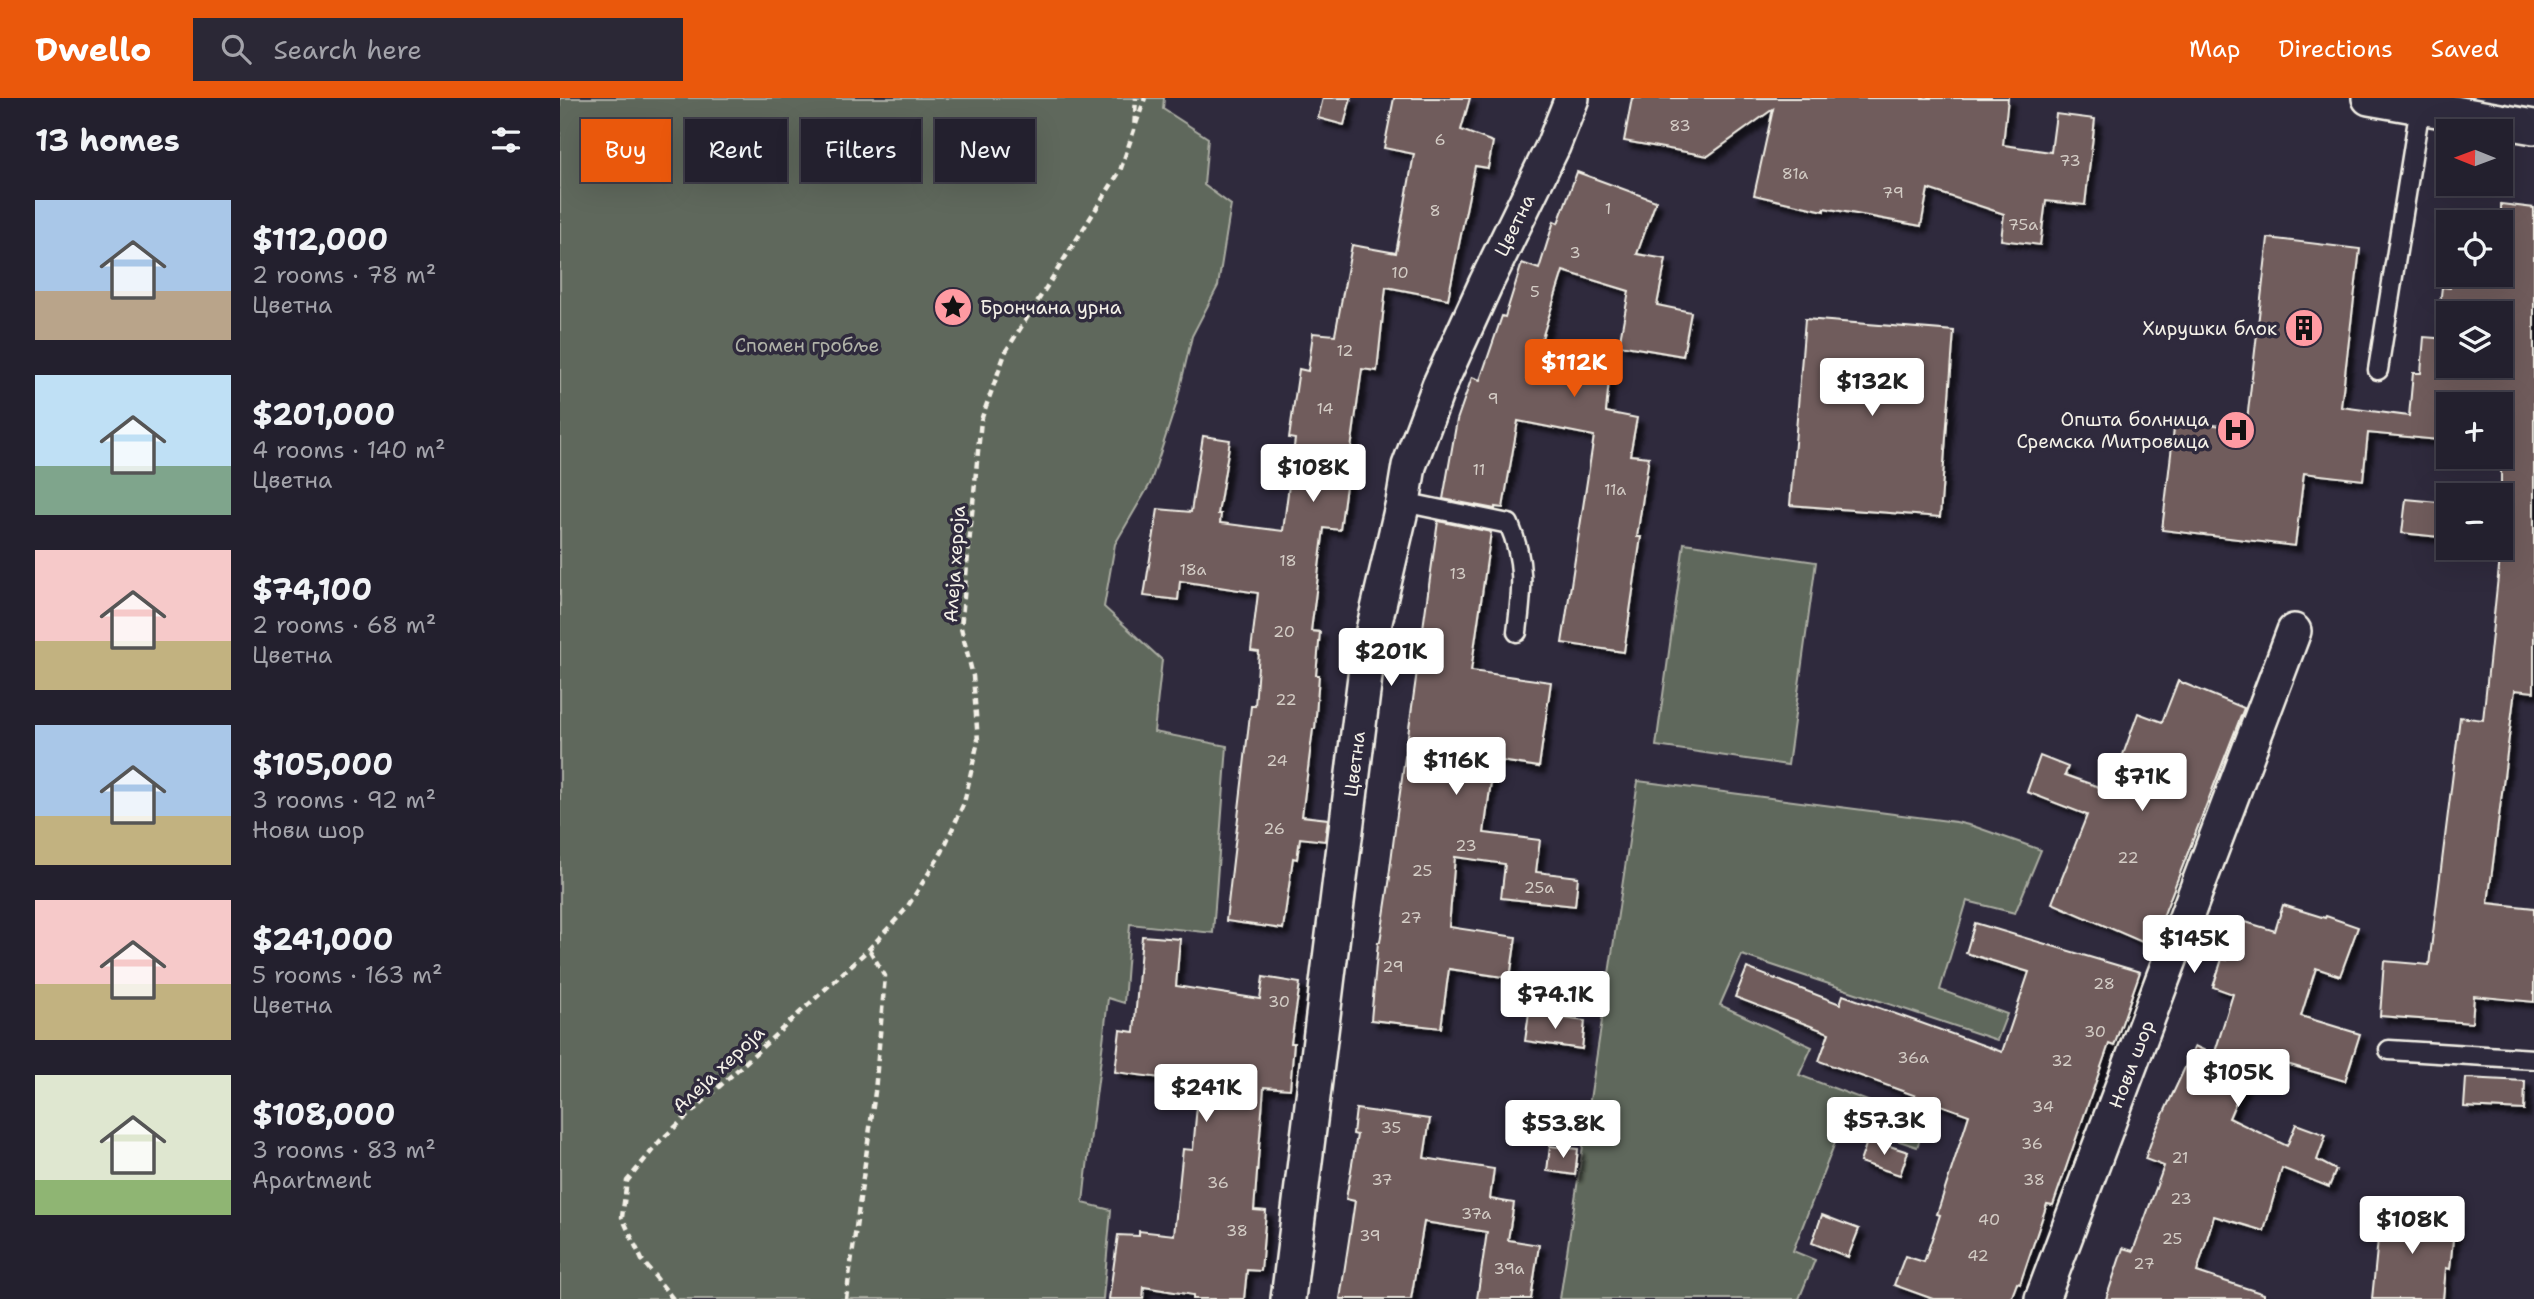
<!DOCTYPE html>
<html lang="en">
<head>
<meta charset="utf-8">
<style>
	body { margin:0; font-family:"Shantell Sans",sans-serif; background:#2b2836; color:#f1f3f6; height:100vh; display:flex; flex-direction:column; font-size:26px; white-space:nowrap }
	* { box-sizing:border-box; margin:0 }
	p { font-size:23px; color:#a3a3aa }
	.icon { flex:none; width:38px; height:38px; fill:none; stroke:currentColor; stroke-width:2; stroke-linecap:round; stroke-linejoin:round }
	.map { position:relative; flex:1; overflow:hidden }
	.side { display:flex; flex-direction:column; background:#23202e; width:560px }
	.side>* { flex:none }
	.guide { position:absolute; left:21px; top:21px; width:665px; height:63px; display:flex; gap:14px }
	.needle { width:46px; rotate:271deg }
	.tools { position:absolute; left:1876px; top:21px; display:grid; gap:14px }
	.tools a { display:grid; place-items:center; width:77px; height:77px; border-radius:0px; background:#23202e; box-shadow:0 7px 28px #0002,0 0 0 2px #403e4a; font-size:35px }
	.price { position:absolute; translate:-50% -60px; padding:0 16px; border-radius:7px; background:#fff; color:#222; font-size:23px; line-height:46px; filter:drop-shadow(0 2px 4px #0008) }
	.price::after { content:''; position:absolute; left:50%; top:42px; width:21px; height:16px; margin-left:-10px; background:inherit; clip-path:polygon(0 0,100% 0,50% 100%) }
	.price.active { background:#ea580c; color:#fff }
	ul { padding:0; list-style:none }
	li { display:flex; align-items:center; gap:21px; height:175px; padding:0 35px }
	li span { display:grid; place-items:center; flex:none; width:196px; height:140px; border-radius:0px; color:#555 }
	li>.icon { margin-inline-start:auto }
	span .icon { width:84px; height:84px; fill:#fffc; stroke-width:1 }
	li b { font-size:30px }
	h2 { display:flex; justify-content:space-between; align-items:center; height:84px; padding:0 35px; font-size:30px }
	.chip { padding:0 24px; border-radius:0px; background:#23202e; box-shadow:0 7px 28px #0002,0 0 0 2px #403e4a; font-size:24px; line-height:63px }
	.chip.active { background:#ea580c; color:#fff }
	header { display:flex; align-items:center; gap:42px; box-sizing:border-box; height:98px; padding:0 35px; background:#ea580c; color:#fff }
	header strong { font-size:33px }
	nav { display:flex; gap:38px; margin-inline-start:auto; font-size:24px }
	.search { width:490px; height:63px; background:#2b2836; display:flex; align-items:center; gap:18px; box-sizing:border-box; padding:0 24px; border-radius:0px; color:#a3a3aa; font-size:26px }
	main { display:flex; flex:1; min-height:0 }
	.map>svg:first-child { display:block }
</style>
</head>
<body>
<header>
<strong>Dwello</strong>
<div class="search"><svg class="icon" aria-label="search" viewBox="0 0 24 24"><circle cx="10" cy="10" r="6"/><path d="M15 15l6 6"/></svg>Search here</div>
<nav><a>Map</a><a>Directions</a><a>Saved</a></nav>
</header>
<main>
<section class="side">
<h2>13 homes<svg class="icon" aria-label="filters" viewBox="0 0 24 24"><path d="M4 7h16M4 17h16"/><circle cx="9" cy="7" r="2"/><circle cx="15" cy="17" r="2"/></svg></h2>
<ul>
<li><span style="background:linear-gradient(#a9c7e8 65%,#b9a48a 0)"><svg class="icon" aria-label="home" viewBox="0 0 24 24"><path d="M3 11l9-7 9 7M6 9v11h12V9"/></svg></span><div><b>$112,000</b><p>2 rooms · 78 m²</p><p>Цветна</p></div></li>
<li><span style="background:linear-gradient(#bfe0f5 65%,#7fa58c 0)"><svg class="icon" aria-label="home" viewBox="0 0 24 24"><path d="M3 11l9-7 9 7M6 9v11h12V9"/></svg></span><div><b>$201,000</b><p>4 rooms · 140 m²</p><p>Цветна</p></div></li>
<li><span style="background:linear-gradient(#f6c9c9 65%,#c2b280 0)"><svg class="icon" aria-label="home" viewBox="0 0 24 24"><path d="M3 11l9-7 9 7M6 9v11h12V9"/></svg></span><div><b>$74,100</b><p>2 rooms · 68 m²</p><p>Цветна</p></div></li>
<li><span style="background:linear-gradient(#a9c7e8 65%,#c2b280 0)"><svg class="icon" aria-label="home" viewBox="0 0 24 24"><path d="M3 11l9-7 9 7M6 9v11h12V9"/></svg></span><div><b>$105,000</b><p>3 rooms · 92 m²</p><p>Нови шор</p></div></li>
<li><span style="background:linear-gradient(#f6c9c9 60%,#c2b280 0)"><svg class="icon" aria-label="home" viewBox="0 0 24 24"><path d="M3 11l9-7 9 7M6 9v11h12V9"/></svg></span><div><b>$241,000</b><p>5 rooms · 163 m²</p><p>Цветна</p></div></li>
<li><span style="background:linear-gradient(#dfe7d0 75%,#8fb573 0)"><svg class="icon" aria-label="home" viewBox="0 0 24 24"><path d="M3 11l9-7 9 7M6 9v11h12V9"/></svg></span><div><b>$108,000</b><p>3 rooms · 83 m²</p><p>Apartment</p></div></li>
</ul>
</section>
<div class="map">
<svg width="1974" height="1201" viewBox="0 0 1974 1201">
	<defs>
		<filter id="shadow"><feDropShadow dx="6" dy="6" stdDeviation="2" flood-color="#0009"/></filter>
	</defs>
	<rect width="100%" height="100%" fill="#2f2a3d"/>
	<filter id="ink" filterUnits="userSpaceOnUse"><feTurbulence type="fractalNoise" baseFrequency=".0143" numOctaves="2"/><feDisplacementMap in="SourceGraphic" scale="14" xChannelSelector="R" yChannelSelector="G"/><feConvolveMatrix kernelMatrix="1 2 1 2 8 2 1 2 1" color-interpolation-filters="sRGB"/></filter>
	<g filter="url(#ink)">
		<!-- green -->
		<g fill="#5f685b" stroke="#aaaca2" stroke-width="2">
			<path d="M0 0H604L603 11 648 40 644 87 671 107 658 188 632 238 616 307 590 386 555 446 544 509 602 562 594 634 667 648 653 835 570 826 564 905 548 900C541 968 530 1036 523 1105L551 1112 543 1201H0Z"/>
			<polygon points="1124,445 1256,464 1228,667 1096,648"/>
			<polygon points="1078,683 1396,724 1413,728 1481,752 1455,815 1407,803 1380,892 1447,916 1437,942 1182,857 1160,907 1252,949 1239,977 1366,1025 1357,1049 1283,1024 1233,1153 1255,1162 1239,1201 1000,1201"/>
		</g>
		<!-- building -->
		<g fill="#6f5c5c" stroke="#f4f1e8" stroke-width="2" filter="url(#shadow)">
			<polygon points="763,0 791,0 784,27 758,20"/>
			<polygon points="834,0 910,0 901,32 933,44 928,70 915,68 888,201 826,189 817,273 802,271 780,432 764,430 751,533 760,534 756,577 759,577 755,631 753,631 742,718 768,721 765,743 740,740 737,761 733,760 723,831 666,823 691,608 695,608 699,554 691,553 698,495 620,483 618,502 584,498 598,411 631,414 643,338 670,342 658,416 661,416 660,425 723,433 735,341 729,340 739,271 748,273 753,235 775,237 792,147 836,155 854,56 824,50"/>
			<polygon points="1072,0 1448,0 1443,47 1491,54 1496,16 1535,21 1525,107 1486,103 1480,147 1441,142 1444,116 1368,91 1361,128 1264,110 1264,113 1194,97 1213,11 1148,58 1064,43"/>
			<polygon points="1017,74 1096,103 1077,156 1106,161 1097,207 1131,214 1123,258 1059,247 1069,193 1003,173 978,253 1051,260 1046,314 1077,320 1070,357 1089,359 1077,439 1081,439 1064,554 1002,545 1034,338 958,323 943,410 935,409 935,411 883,401 897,322 912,279 920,282 942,218 945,219 962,165 979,171 994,123 998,125"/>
			<polygon points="1941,106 1974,110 1974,594 1955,592 1928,805 1974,810 1974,904 1914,898 1912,925 1820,918 1824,863 1869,867 1900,619 1923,622 1941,450 1941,306 1888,306 1888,343 1808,335 1803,382 1744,375 1735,448 1602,432 1615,322 1686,331 1708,140 1800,151 1781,309 1849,318 1853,275 1861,275 1864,239 1888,241 1888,268 1941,268 1941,215 1879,215 1882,189 1890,190 1892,177 1941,177"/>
			<polygon points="1245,221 1394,233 1380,419 1230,407"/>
			<polygon points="1846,401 1888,405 1888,440 1842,435"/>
			<polygon points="878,423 931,434 911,573 991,584 979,669 934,662 924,735 980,742 976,774 1018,779 1015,808 941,800 945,766 895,759 889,829 956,839 950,880 889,871 881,930 811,922 818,844 820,844 830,779 829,779 836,723"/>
			<polygon points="1618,583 1684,610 1599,829 1596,828 1589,847 1492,805 1527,717 1467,694 1480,658 1508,669 1505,677 1550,693 1578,615 1602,624"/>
			<polygon points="1723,807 1765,820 1766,818 1798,829 1780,878 1756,870 1741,918 1800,936 1785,983 1696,957 1669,1020 1727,1048 1736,1026 1766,1037 1757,1062 1776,1072 1769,1089 1722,1070 1704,1133 1654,1118 1637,1174 1704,1196 1704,1201 1546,1201 1563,1150 1573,1153 1604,1068 1585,1061 1594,1036 1635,948 1654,957 1673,896 1653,889 1662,861 1667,862 1679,822 1715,833"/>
			<polygon points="1415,825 1580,874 1554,948 1549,946 1493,1107 1487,1106 1460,1186 1457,1185 1451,1201 1373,1201 1334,1187 1345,1158 1364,1164 1380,1117 1377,1116 1409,1017 1259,963 1269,935 1175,899 1187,870 1280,906 1283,897 1442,954 1469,874 1406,855"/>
			<polygon points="582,838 620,841 616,888 700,901 703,879 740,885 731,945 734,945 730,991 704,989 694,1112 706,1113 701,1173 687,1172 684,1201 633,1201 633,1197 584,1189 583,1201 549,1201 558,1137 579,1138 579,1133 614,1137 623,1051 633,1052 639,985 555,974 560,932 574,934"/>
			<polygon points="969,915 1025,923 1022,951 965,943"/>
			<polygon points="1906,980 1965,983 1964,1012 1904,1009"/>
			<polygon points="796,1011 870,1021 864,1060 934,1071 930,1101 954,1105 948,1142 979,1147 971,1201 917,1201 927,1134 864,1124 851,1201 780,1201 795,1103 786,1101 797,1037 793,1036"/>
			<polygon points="1308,1041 1348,1054 1340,1077 1300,1064"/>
			<polygon points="990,1048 1018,1051 1015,1077 987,1073"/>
			<polygon points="1821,1111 1878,1116 1878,1121 1895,1122 1890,1171 1886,1170 1883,1201 1812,1201"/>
			<polygon points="1262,1117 1299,1131 1288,1159 1252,1145"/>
		</g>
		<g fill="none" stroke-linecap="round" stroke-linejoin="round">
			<defs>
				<g id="service">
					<polyline points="1818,272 1860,9"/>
					<path d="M843 404 949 426C966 465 962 493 957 534"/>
					<polyline points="1829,952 1974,961"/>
				</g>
				<g id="minor">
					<polyline points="1809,0 1974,29"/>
					<polyline points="728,1201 808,554 843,404 849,368 879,288 926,185 993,48 1012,0"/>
					<polyline points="1482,1201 1734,533"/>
				</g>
			</defs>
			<!-- service casing -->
			<use href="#service" stroke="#f4f1e8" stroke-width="23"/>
			<!-- minor casing -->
			<use href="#minor" stroke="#f4f1e8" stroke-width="38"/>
			<!-- path -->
			<g stroke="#f4f1e8" stroke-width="4.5" stroke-dasharray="7 5" stroke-linecap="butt">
				<polyline points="576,26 585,0"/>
				<polyline points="113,1201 82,1162 62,1119 67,1083 100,1043 309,851 346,811 382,754 404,705 418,643 413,578 401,530 421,322 446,253 560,73 574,32 576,0"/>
				<polyline points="286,1201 315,994 325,878 309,851"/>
			</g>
			<!-- service -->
			<use href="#service" stroke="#2f2a3d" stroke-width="18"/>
			<!-- minor -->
			<use href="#minor" stroke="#2f2a3d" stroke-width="33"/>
		</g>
	</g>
	<!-- icons -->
	<defs>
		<symbol id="sight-disc" viewBox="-11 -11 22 22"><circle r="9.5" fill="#ff9aa2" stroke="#2f2a3d"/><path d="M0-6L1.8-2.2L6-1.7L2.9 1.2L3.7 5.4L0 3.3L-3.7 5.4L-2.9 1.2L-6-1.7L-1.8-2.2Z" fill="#111"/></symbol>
		<symbol id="building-disc" viewBox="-11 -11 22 22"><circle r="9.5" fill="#ff9aa2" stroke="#2f2a3d"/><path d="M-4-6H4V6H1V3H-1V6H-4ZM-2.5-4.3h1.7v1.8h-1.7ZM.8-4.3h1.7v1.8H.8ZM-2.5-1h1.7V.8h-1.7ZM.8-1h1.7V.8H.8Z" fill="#111"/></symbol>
		<symbol id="hospital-disc" viewBox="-11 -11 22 22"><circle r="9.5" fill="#ff9aa2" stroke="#2f2a3d"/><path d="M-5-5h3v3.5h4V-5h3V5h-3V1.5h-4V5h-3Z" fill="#111"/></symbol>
	</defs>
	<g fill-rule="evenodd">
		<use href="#sight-disc" x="371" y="187" width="44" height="44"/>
		<use href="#building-disc" x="1722" y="208" width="44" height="44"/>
		<use href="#hospital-disc" x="1654" y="310" width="44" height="44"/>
	</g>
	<g text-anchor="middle" stroke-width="7" stroke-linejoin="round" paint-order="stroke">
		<!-- number labels -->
		<g font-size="16" fill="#d3ccc5">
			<text x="1120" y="33">83</text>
			<text x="880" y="47">6</text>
			<text x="1510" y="68">73</text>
			<text x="1235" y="81">81a</text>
			<text x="1333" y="100">79</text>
			<text x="1048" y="116">1</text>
			<text x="875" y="118">8</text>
			<text x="1463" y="132">75a</text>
			<text x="1015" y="160">3</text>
			<text x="840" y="180">10</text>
			<text x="975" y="199">5</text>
			<text x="785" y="258">12</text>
			<text x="933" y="306">9</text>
			<text x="765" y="316">14</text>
			<text x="919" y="377">11</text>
			<text x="1055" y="397">11a</text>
			<text x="728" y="468">18</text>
			<text x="633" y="477">18a</text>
			<text x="898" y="481">13</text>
			<text x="724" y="539">20</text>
			<text x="726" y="607">22</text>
			<text x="717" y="668">24</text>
			<text x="714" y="736">26</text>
			<text x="906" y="753">23</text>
			<text x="1568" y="765">22</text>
			<text x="862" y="778">25</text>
			<text x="979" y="795">25a</text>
			<text x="851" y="825">27</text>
			<text x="833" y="874">29</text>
			<text x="1544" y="891">28</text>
			<text x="719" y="909">30</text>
			<text x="1535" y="939">30</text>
			<text x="1353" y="965">36a</text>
			<text x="1502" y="968">32</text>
			<text x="1483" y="1014">34</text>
			<text x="831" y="1035">35</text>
			<text x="1472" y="1051">36</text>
			<text x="1620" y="1065">21</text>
			<text x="822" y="1087">37</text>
			<text x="1474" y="1087">38</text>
			<text x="658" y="1090">36</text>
			<text x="1621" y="1106">23</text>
			<text x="916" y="1121">37a</text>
			<text x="1429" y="1127">40</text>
			<text x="677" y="1138">38</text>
			<text x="810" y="1143">39</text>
			<text x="1612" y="1146">25</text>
			<text x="1418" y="1163">42</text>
			<text x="1584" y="1171">27</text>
			<text x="949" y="1176">39a</text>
		</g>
		<!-- street labels -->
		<g font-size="19" fill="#f4f1e8" stroke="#2f2a3d">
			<text transform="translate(954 127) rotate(-64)" y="7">Цветна</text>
			<text transform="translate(394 466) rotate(-86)" y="7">Алеја хероја</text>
			<text transform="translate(794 666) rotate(-83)" y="7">Цветна</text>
			<text transform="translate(1571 966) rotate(-69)" y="7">Нови шор</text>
			<text transform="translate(158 971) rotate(-43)" y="7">Алеја хероја</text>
		</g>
		<!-- poi labels -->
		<g font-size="19" fill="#f4f1e8" stroke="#2f2a3d" text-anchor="end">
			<text x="420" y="216" text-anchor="start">Брончана урна</text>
			<text x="1717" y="237">Хирушки блок</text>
			<text x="1649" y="328">Општа болница<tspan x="1649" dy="22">Сремска Митровица</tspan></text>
		</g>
		<!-- park labels -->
		<g font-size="19" fill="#b1b3a9" stroke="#2f2a3d">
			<text x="247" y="254">Спомен гробље</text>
		</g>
	</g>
</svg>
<div class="tools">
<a><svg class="needle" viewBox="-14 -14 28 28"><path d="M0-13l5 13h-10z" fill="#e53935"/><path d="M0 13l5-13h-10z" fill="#a3a3aa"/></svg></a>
<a><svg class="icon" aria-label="locate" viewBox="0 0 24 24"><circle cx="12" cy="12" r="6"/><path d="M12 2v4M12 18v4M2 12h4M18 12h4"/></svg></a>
<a><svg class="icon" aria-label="layers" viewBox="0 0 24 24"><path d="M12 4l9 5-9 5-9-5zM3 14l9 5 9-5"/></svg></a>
<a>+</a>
<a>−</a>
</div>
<b class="price active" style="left:1014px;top:301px">$112K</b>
<b class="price" style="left:1312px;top:320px">$132K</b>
<b class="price" style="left:753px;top:406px">$108K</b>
<b class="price" style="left:831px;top:590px">$201K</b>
<b class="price" style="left:896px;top:699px">$116K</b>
<b class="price" style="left:1582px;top:715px">$71K</b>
<b class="price" style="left:1634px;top:877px">$145K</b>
<b class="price" style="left:995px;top:933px">$74.1K</b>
<b class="price" style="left:1678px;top:1011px">$105K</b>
<b class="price" style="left:646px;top:1026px">$241K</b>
<b class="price" style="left:1324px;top:1059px">$57.3K</b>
<b class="price" style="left:1003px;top:1062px">$53.8K</b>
<b class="price" style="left:1852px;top:1158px">$108K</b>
<div class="guide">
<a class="chip active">Buy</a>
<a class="chip">Rent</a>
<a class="chip">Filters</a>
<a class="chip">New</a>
</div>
</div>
</main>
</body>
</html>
